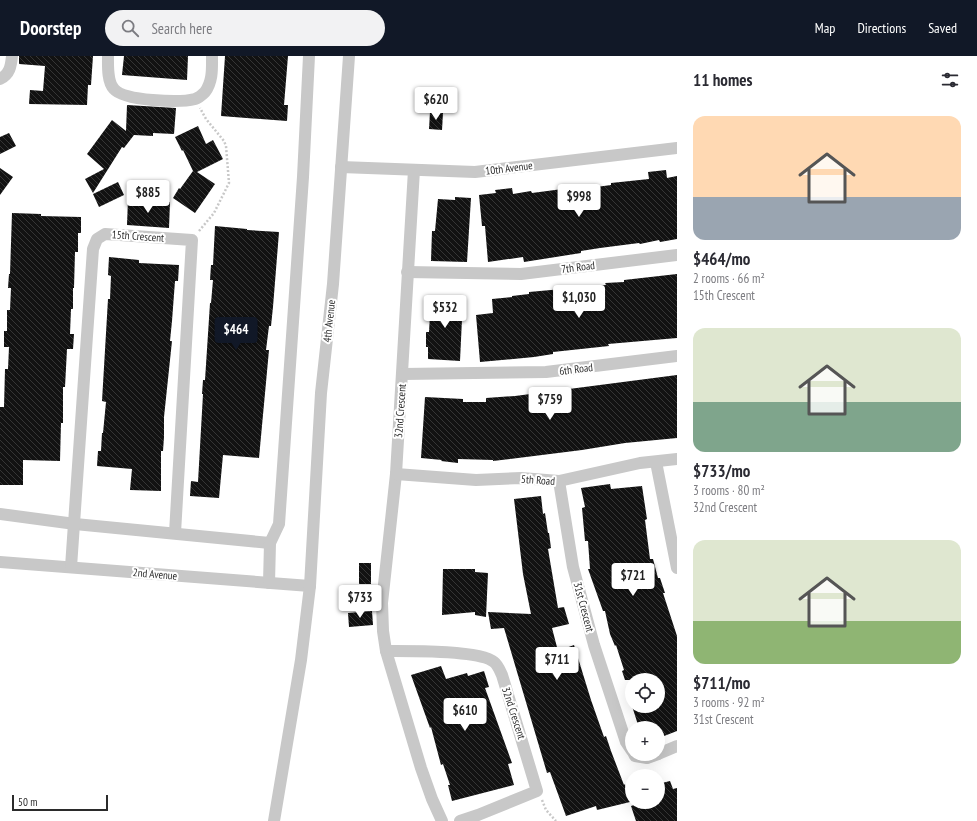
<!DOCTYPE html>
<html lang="en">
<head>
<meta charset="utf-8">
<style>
	body { margin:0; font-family:"PT Sans Narrow",sans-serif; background:#f2f2f3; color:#2b2b33; height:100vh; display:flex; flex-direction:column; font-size:15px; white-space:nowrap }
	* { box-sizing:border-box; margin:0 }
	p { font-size:13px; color:#7c7c81 }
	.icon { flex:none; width:22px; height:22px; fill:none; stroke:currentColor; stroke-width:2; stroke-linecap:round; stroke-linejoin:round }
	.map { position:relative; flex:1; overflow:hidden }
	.panel { display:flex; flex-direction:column; background:#fff; width:300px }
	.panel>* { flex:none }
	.buttons { position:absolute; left:625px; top:617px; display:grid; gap:8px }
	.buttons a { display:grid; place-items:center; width:40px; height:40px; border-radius:50%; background:#fff; box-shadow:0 4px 16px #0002; font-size:20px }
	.scale { position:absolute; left:12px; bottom:10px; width:96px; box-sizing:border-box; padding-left:4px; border:2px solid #2b2b2b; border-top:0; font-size:11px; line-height:14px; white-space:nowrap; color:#2b2b2b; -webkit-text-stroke:3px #fff; paint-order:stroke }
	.price { position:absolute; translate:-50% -34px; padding:0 9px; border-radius:4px; background:#fff; color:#222; font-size:13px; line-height:26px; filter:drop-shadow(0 1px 2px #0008) }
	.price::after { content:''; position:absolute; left:50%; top:24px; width:12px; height:9px; margin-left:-6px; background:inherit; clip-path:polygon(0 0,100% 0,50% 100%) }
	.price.current { background:#111827; color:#fff }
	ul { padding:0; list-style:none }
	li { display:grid; align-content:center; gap:8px; height:212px; padding:0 16px }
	li span { display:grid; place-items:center; height:124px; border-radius:12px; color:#555 }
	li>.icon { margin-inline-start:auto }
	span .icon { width:72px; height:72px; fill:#fffc; stroke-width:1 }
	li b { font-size:17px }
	h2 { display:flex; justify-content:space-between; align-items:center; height:48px; padding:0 16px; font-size:17px }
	header { display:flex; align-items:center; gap:24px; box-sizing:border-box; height:56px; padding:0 20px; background:#111827; color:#fff }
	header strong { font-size:19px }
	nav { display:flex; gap:22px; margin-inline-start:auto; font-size:14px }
	.search { width:280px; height:36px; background:#f2f2f3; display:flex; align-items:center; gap:10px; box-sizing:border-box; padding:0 14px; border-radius:22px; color:#7c7c81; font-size:15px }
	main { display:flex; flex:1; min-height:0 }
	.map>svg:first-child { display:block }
</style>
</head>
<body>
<header>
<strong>Doorstep</strong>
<div class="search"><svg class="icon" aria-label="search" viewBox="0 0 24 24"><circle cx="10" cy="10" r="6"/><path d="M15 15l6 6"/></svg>Search here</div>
<nav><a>Map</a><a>Directions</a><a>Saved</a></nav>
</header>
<main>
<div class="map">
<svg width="677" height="765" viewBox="0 0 677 765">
	<defs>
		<pattern id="building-back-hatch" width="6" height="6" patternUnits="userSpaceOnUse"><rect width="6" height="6" fill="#121212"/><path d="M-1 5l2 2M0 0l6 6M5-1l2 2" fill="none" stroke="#353535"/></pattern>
	</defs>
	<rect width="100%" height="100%" fill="#fff"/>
	<!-- building -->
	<g fill="url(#building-back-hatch)">
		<polygon points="19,0 93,0 91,29 88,29 87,49 29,48 30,34 43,35 45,10 19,8"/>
		<polygon points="124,0 188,0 187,24 122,19"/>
		<polygon points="225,0 288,0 284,49 288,49 287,65 221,60"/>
		<polygon points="127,49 176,52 174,78 153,77 153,80 134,79 124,92 122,91 93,137 85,123 104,113 87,98 112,64 126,75"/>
		<polygon points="430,56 443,57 442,74 429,73"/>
		<polygon points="198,70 206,88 213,84 223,103 197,116 215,128 195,157 173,142 179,132 180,133 193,115 183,94 182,95 175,81"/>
		<polygon points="9,77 16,90 0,98 0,81"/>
		<polygon points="0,112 13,121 0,139"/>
		<polygon points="666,114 667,122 677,120 677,183 660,186 659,184 640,188 639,187 600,192 581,195 581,197 524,206 523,201 488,206 485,170 482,170 479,139 496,137 495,134 512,132 513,138 531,135 532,137 570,132 570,133 588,130 589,132 611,129 611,127 649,123 648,116"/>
		<polygon points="118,126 124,139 99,151 93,138"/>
		<polygon points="455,141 471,142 467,206 431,205 432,175 435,175 438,143 455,144"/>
		<polygon points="128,143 170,146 169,172 127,169"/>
		<polygon points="12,157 41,158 41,160 81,161 81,177 78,177 78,196 75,196 74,232 73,232 73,253 71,253 70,278 74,278 73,293 67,293 65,331 63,331 63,367 61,367 60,405 23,404 23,429 0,429 0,351 4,351 5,313 8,313 9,291 4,291 4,275 7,275 7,254 10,254 11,232 8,232 9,218 10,218"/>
		<polygon points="215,170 247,173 247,174 279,176 273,251 271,270 269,270 266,294 269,294 259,402 223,399 219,442 190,440 191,425 198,426 203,338 202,338 203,324 205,324 210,247 211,247 213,224 210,224 211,209 213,209"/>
		<polygon points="109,201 139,204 139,207 179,209 178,225 175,225 172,265 170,285 172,285 164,361 164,381 163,395 161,395 161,435 130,434 132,413 97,410 98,395 101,395 102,377 103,377 106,346 102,345 108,243 110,243 111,220 108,219"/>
		<polygon points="677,218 677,282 608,288 609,290 553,296 553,298 534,301 480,306 476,259 493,257 492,243 512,241 512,240 529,238 529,236 606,229 605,227 624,226 624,224"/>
		<polygon points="431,241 463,242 460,305 428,303 428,291 426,291 426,276 429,276"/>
		<polygon points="677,319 677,382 625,387 582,394 493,405 493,404 458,403 458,407 441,405 442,404 421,402 425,341 463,343 463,346 486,346 486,342 515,340"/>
		<polygon points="610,428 611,433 642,430 647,463 645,464 650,503 653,503 658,522 660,522 665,537 663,537 677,580 677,675 659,682 658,672 639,672 632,650 658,650 658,624 625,624 622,615 624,614 616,589 615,590 610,578 605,555 603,555 588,513 590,513 588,485 585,485 582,452 585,451 581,432"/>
		<polygon points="541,440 543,458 545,457 548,477 549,477 551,492 548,493 558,552 564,551 569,568 552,572 558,595 574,589 591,644 604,681 606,680 611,695 624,729 625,728 630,746 597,754 596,750 566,760 550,716 547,717 504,572 491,573 488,556 531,558 523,518 514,443"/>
		<rect x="359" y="507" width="12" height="21"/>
		<polygon points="443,513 475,513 475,516 488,517 486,561 475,559 475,556 442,559"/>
		<polygon points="372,555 373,569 349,571 348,557"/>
		<polygon points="441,610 446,623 467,617 468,620 484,615 489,631 485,632 512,707 508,708 514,729 452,745 448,729 450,729 443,708 441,709 431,671 430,672 411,619"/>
		<polygon points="670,725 673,733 677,732 677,765 636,765 631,750 643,746 658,746 658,728"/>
	</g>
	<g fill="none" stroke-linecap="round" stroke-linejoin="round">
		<!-- path -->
		<g stroke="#c8c8c8" stroke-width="2.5" stroke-dasharray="2 2" stroke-linecap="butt">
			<polyline points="199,175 214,157 229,127 226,90 224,85 206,63 200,52"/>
			<polyline points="542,744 546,754 556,765"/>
		</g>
		<!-- minor -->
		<g stroke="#c8c8c8" stroke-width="12">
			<path d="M108 0C108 9 107 26 114 33 124 45 180 47 195 43 198 42 203 38 205 36 213 25 212 12 212 0"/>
			<path d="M0 23C10 18 11 10 12 0"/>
			<polyline points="341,111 475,116 677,92"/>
			<polyline points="414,114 396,418 382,547 383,575 386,595 421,712 432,743 442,765"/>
			<polyline points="407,216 521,218 677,199"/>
			<polyline points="403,318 546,316 677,300"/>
			<polyline points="656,406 677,512"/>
			<polyline points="396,418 476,424 521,422 559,425 640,407 677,403"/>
			<polyline points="559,425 573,511 594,589 626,686 632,695"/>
			<polyline points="0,458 75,468 270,487 279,468 303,121 309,0"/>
			<polyline points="0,506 310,530"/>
			<polyline points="71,511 93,193 97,183 105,178 192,184 175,477"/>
			<polyline points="269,527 270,487"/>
			<path d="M386 595C407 595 480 594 494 606 498 609 500 615 502 619L537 735 478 759 460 765"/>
			<polyline points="634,698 635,700 647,702 658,698"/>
			<polyline points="658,698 677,690"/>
			<polyline points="274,765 301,604 310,530 321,337 333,228 349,0"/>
		</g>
	</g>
	<g text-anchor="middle" stroke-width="4" stroke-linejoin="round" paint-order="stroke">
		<!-- street labels -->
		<g font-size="11" fill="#2b2b2b" stroke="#fff">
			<text transform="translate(509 112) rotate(-7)" y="4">10th Avenue</text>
			<text transform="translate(138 180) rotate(4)" y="4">15th Crescent</text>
			<text transform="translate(578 211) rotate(-7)" y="4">7th Road</text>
			<text transform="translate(329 265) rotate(-84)" y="4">4th Avenue</text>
			<text transform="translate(576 313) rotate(-7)" y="4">6th Road</text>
			<text transform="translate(400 355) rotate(-86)" y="4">32nd Crescent</text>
			<text transform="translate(538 424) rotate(4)" y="4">5th Road</text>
			<text transform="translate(155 518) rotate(5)" y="4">2nd Avenue</text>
			<text transform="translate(584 551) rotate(75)" y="4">31st Crescent</text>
			<text transform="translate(514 657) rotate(72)" y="4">32nd Crescent</text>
		</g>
	</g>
</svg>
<div class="buttons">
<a><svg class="icon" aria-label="locate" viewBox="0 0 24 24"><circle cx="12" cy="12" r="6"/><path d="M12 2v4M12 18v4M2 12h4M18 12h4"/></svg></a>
<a>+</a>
<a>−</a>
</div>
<div class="scale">50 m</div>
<b class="price" style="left:436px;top:65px">$620</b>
<b class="price" style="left:148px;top:158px">$885</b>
<b class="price" style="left:579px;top:162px">$998</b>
<b class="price" style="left:579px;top:263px">$1,030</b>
<b class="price" style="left:445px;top:273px">$532</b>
<b class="price current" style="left:236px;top:295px">$464</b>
<b class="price" style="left:550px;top:365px">$759</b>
<b class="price" style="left:633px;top:541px">$721</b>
<b class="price" style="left:360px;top:563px">$733</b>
<b class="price" style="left:557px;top:625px">$711</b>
<b class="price" style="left:465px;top:676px">$610</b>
</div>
<section class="panel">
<h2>11 homes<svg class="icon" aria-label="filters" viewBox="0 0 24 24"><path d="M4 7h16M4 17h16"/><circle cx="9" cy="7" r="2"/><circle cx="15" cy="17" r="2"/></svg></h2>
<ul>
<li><span style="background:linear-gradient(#ffd9b3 65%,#9aa5b1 0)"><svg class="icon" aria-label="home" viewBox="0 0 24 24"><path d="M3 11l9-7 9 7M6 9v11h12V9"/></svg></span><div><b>$464/mo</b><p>2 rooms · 66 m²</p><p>15th Crescent</p></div></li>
<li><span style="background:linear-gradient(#dfe7d0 60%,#7fa58c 0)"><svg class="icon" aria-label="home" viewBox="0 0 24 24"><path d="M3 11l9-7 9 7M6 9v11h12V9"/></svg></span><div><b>$733/mo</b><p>3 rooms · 80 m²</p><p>32nd Crescent</p></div></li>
<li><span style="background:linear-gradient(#dfe7d0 65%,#8fb573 0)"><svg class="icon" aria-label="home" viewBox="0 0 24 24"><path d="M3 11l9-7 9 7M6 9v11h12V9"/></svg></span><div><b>$711/mo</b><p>3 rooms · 92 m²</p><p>31st Crescent</p></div></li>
</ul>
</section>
</main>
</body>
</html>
